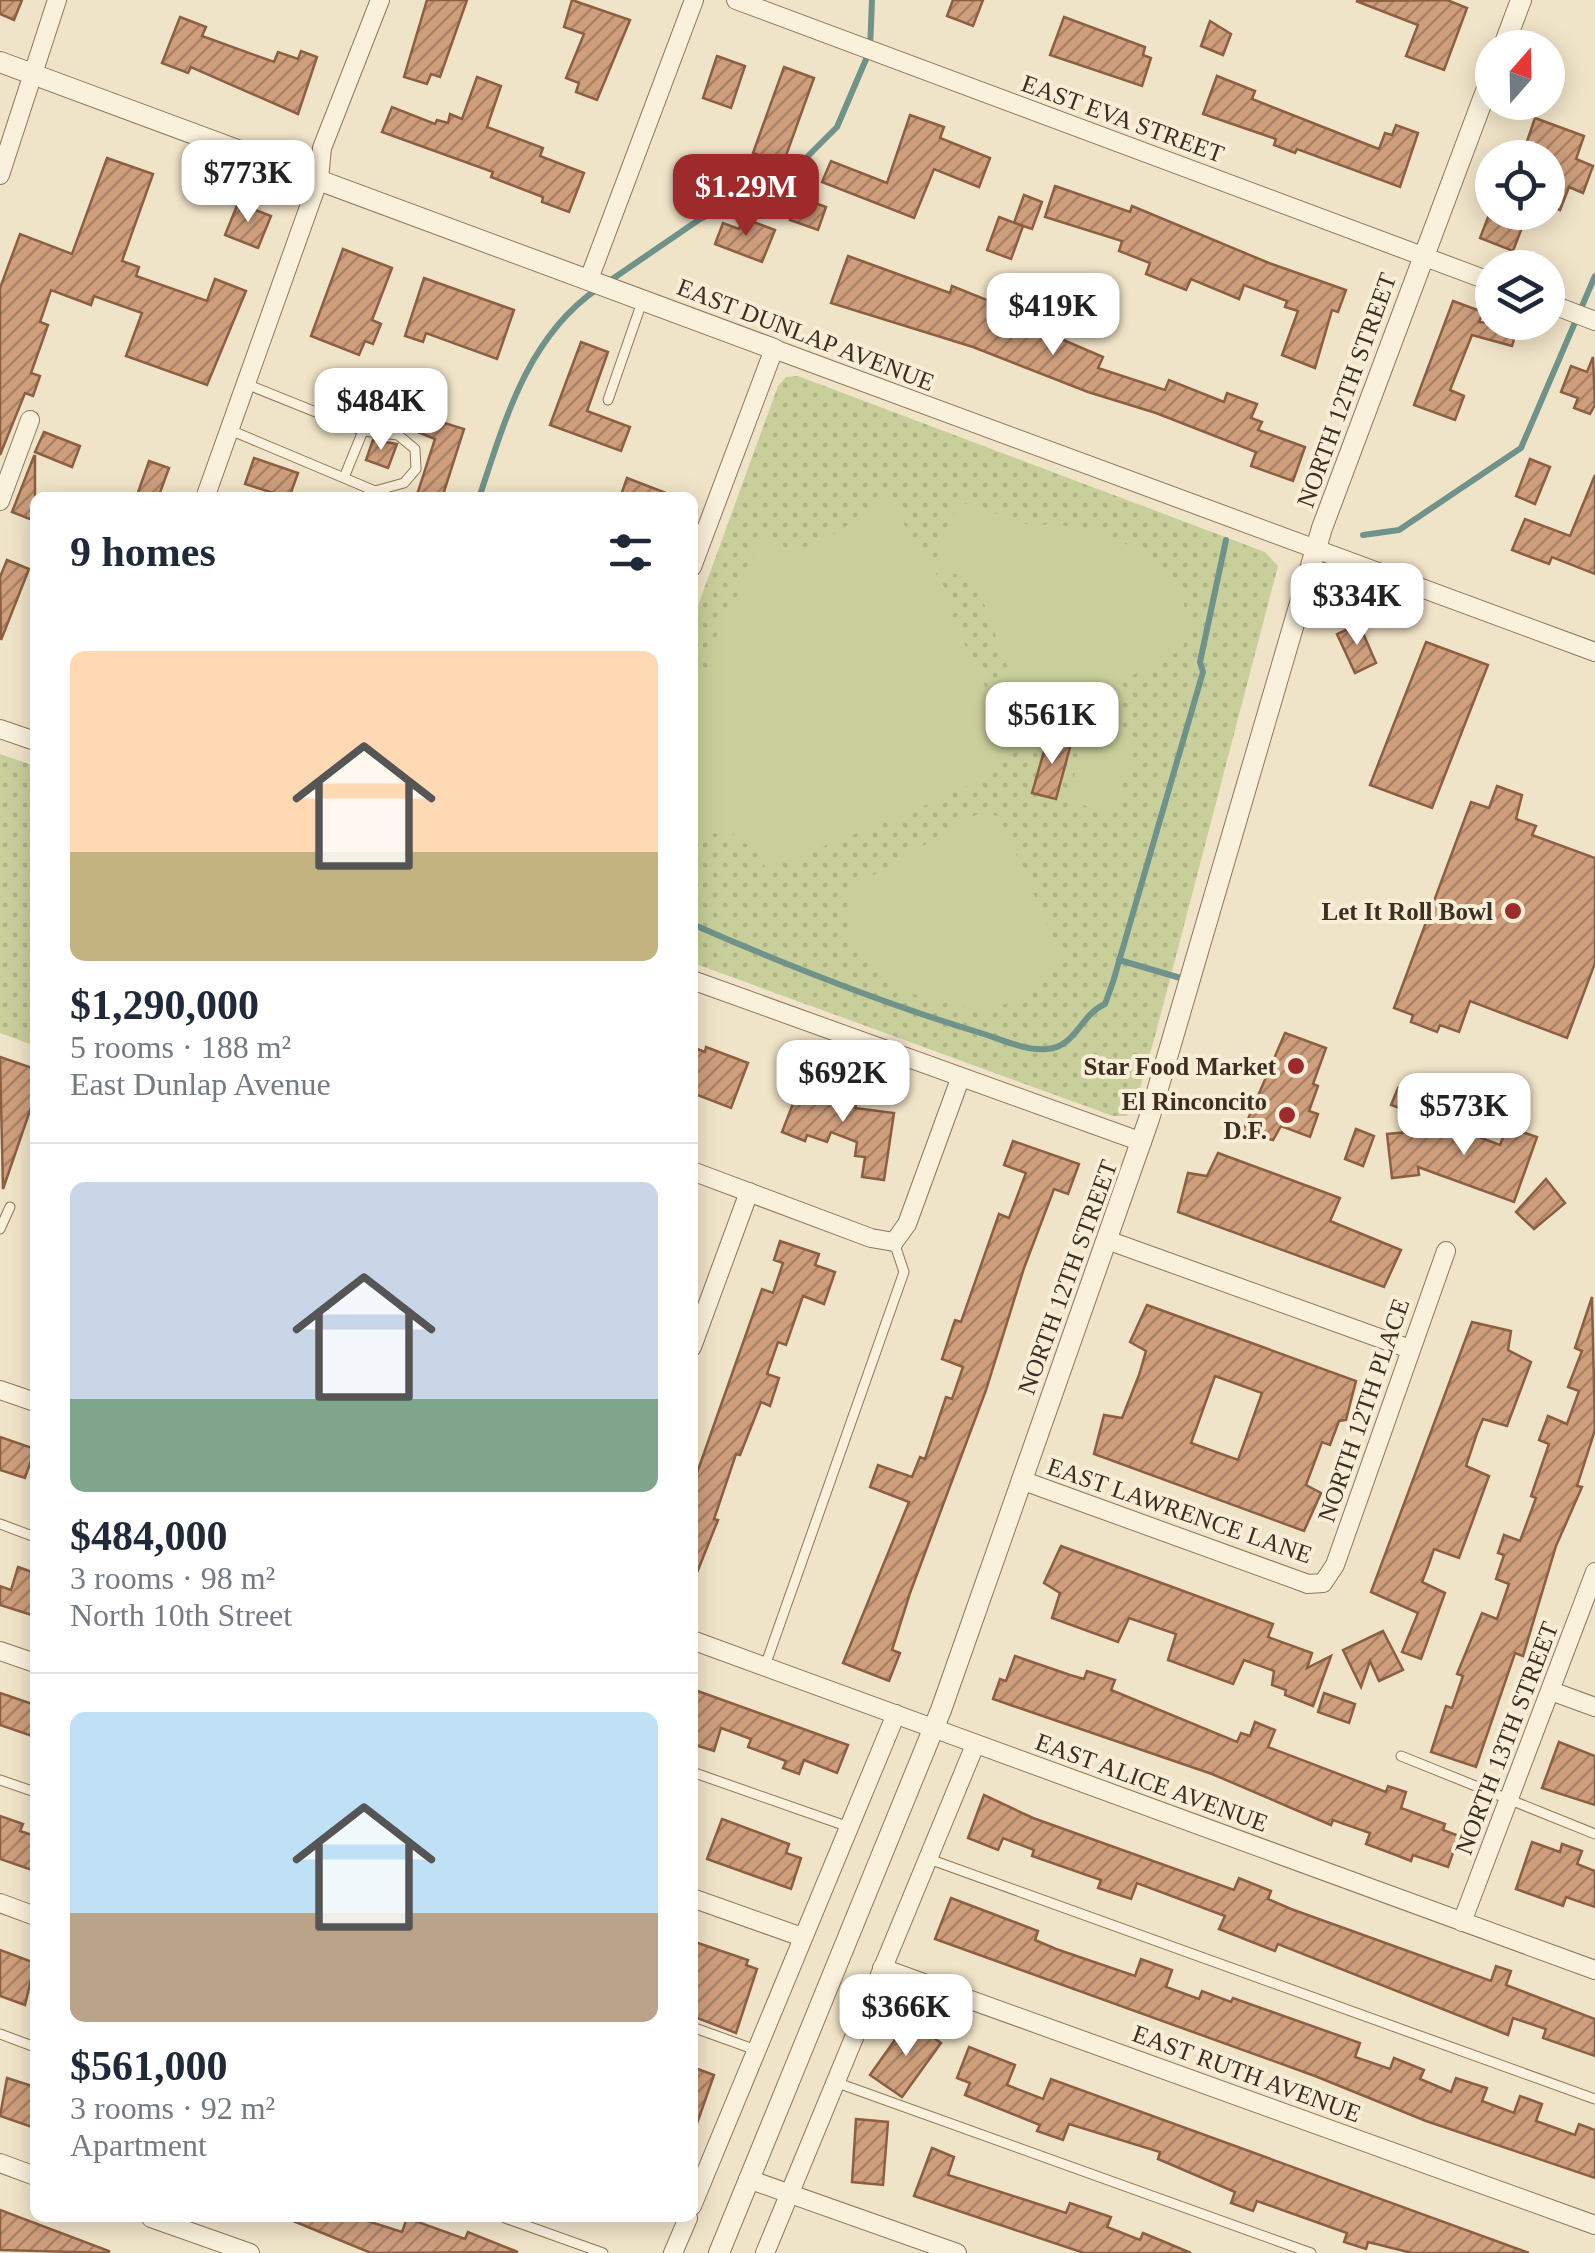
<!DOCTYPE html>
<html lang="en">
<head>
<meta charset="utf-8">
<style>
	body { margin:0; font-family:"Times New Roman",serif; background:#f6f6f7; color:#1f2937; height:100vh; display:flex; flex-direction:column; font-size:38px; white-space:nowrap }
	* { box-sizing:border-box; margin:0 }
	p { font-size:32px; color:#747a83 }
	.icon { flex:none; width:55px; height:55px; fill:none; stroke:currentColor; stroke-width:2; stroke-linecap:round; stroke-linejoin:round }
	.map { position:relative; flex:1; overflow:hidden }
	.drawer { position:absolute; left:30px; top:492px; width:668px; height:1730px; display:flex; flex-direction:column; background:#fff; border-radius:15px; box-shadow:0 5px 25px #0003 }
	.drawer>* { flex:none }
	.needle { width:65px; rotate:20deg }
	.controls { position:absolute; left:1475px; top:30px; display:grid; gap:20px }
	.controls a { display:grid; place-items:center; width:90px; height:90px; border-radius:50%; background:#fff; box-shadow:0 5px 25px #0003; font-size:50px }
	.price { position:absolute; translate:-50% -85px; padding:0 22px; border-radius:20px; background:#fff; color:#222; font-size:32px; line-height:65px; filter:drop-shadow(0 2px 5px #0008) }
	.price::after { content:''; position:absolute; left:50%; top:60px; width:30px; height:22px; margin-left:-15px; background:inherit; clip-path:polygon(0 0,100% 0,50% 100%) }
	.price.on { background:#9e2a2b; color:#fff }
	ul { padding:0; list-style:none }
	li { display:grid; align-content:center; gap:20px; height:530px; padding:0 40px }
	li+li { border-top:2px solid #e0e1e3 }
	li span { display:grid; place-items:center; height:310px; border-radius:15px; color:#555 }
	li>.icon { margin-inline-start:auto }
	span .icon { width:180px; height:180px; fill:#fffc; stroke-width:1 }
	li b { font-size:42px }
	h2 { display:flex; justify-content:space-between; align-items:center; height:120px; padding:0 40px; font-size:42px }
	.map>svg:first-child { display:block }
</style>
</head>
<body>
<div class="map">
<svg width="1595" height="2253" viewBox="0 0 1595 2253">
	<defs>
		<pattern id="grass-dots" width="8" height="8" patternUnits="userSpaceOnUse" patternTransform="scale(2.5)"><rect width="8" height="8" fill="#c9cf9b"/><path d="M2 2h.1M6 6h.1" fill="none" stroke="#aeb285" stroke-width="1.8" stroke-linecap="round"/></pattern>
		<pattern id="building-hatch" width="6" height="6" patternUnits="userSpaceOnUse" patternTransform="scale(2.5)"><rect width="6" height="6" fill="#cf9f7d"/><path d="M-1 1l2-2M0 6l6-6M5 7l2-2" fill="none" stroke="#a98266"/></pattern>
	</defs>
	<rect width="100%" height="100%" fill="#f0e4c8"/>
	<!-- grass -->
	<g fill="url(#grass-dots)">
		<polygon points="798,376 1265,552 1278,566 1154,1040 1134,1109 1126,1116 1113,1116 693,963 692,622 778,386 786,377"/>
		<polygon points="0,754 35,766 35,1046 0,1033"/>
	</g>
	<!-- garden -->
	<g fill="#c9cf9b">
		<path d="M888 499 959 610 951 616 1011 740C1009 747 1008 756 1004 762 984 787 839 840 801 855L798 863 790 860 767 870 752 846 732 839 737 824 733 818 725 837 693 825V720L716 637 737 599 759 538 796 551 829 537Z"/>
		<polygon points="958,501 1035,527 1052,523 1108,535 1152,557 1181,593 1188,621 1183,649 1043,722 1034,718 1005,662 976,581 935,567"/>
		<polygon points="1090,723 1136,737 1113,814 1067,800"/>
		<path d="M984 810 1000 818 1062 958C1042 981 1019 1005 986 1009 974 1010 959 1005 948 1003 886 993 839 956 848 890Z"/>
	</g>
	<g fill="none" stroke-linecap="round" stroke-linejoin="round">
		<!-- stream -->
		<g stroke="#6f938a" stroke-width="6">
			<polyline points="608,282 700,219 783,181 837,127 870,50 872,0"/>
			<path d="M479 498C505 420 527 338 597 289"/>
			<polyline points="1363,535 1399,530 1521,448 1595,276"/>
			<path d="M692 924C788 966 887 1005 987 1035 1005 1041 1027 1051 1047 1049 1076 1047 1081 1014 1105 1004L1113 982 1203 672 1200 662 1226 540"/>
			<polyline points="1119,960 1184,979"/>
		</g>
	</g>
	<!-- building -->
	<g fill="url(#building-hatch)" stroke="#8d5f41" stroke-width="2.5" fill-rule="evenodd">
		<polygon points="0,0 22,0 14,20 0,14"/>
		<polygon points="427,0 467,0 440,77 431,74 427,84 404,77"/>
		<polygon points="572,0 630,20 597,100 576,92 579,83 566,78 584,34 564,27"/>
		<polygon points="953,0 983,0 973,26 947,16"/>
		<polygon points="1447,0 1467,8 1444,70 1406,56 1418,25 1356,1"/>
		<polygon points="180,17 206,27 202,36 274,62 278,52 298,59 301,51 317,57 298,114 191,67 188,73 162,63"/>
		<polygon points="1064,17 1145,47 1143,55 1151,58 1142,86 1050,55"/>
		<polygon points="1210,21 1231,34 1223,55 1201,46"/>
		<polygon points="717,56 745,66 731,108 703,98"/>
		<polygon points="784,67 814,78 783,164 753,153"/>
		<polygon points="1217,76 1255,91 1252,99 1379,149 1385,133 1392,135 1396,125 1418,133 1400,187 1297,149 1295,153 1274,145 1276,139 1203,114"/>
		<polygon points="477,77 501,86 487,127 543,148 540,156 584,173 569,212 542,202 543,197 491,177 493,172 382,132 392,107 435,124 437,120 448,123 450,114 462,119"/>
		<polygon points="910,115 944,127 940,138 990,158 979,187 934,169 914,218 822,182 831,161 887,183"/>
		<polygon points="1535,118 1584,136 1576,159 1593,166 1583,193 1569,187 1560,210 1548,205 1548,155 1525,147"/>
		<polygon points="107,158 153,174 122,261 139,267 136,276 207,301 215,279 246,291 207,385 126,356 142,313 94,296 91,305 51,290 40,322 48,325 31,373 40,376 33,396 25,393 0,455 0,288 20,234 72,254"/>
		<polygon points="1055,186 1130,212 1132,206 1269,263 1346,290 1338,312 1332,310 1315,368 1282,355 1298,311 1285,307 1287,301 1244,285 1239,299 1191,279 1186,290 1146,274 1150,263 1119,251 1122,241 1045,217"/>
		<polygon points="1024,195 1042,202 1032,229 1014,223"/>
		<polygon points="799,197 826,207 818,230 790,220"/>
		<polygon points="238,203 271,216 258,248 225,235"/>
		<polygon points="1490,212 1523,225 1513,251 1480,238"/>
		<polygon points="999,217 1023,226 1011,259 987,250"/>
		<polygon points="743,218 775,230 762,262 715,244 723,223 739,229"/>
		<polygon points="343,249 392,268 372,320 381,324 373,344 365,341 359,355 311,336"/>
		<polygon points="848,256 950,293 952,286 1029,317 1026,324 1103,357 1098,368 1165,390 1169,380 1224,402 1227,393 1257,404 1251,418 1262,422 1258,430 1305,447 1293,481 1251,466 1256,452 1156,413 1088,392 973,347 831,303"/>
		<polygon points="424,278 514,310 497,359 426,333 423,342 405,336"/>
		<polygon points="1453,301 1483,312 1479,322 1518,326 1512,346 1472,335 1450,390 1464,396 1455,420 1414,405"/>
		<polygon points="581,342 608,352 587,411 630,427 621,451 550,425"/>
		<polygon points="1593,357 1595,405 1590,414 1574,408 1578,398 1561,392 1571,366 1587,372"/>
		<polygon points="391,394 428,409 425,417 464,429 442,498 416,498 435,439 403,426 380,425"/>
		<polygon points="44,432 80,446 72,467 35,452"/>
		<polygon points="373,440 397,444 388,468 366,460"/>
		<polygon points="34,456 35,456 35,521 12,512"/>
		<polygon points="254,458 298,473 289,498 245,484"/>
		<polygon points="1530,459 1550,467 1535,504 1516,496"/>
		<polygon points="149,461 169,468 158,498 136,498"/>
		<polygon points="1595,475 1595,574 1552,557 1549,564 1512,550 1525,519 1570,536"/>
		<polygon points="627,478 674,496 674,498 620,498"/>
		<polygon points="7,560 29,569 1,640 0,577"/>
		<polygon points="1359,624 1376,663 1355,673 1337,634"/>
		<polygon points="1426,642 1488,665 1432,808 1370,785"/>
		<polygon points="1049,734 1072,740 1056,799 1032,793"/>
		<polygon points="1497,786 1522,795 1516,819 1536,826 1532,835 1595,858 1595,963 1567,1038 1470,1001 1459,1032 1440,1025 1437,1032 1411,1022 1413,1015 1394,1008 1471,802 1489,808"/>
		<polygon points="1285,1033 1326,1048 1313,1084 1318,1086 1309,1111 1318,1114 1310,1137 1281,1126 1273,1140 1242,1133"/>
		<polygon points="692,1047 705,1052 706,1047 748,1063 731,1108 692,1093"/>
		<polygon points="0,1057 35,1069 35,1096 3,1189"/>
		<polygon points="801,1083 833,1096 835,1089 859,1098 855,1108 894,1113 884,1180 862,1177 865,1157 855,1156 857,1142 831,1132 827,1142 807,1135 805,1141 782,1132"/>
		<polygon points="1398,1088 1464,1111 1457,1128 1391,1105"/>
		<polygon points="1507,1127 1537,1137 1514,1202 1418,1167 1419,1175 1392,1178 1387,1134 1455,1128 1500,1145"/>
		<polygon points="1356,1129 1374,1136 1363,1166 1345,1159"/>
		<polygon points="1013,1141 1079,1164 1068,1194 1054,1189 1024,1268 986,1390 910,1593 892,1650 900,1653 889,1681 843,1663 909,1502 870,1487 878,1465 912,1477 920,1457 925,1459 946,1397 952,1399 963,1367 942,1359 955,1320 961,1322 999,1214 1009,1218 1026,1173 1004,1165"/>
		<polygon points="1218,1153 1340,1198 1330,1221 1401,1250 1384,1287 1178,1212 1188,1173 1207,1176"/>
		<polygon points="1546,1179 1565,1203 1534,1229 1516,1212"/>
		<polygon points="780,1241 819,1254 815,1265 835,1272 824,1304 803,1296 786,1345 778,1342 767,1374 779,1378 770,1406 761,1402 740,1455 736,1454 714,1519 718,1520 692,1585 692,1487 762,1289 773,1293 783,1263 774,1260"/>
		<polygon points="1592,1297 1595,1430 1577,1486 1582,1487 1556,1546 1523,1656 1515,1653 1476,1767 1431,1752 1446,1706 1452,1708 1463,1676 1457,1674 1482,1613 1497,1619 1509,1584 1496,1579 1504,1555 1498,1553 1504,1535 1520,1541 1536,1498 1531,1496 1549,1444 1539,1440 1548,1416 1567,1424 1579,1391 1568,1387 1582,1351 1575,1348"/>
		<path d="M1147 1305 1356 1381 1346 1420 1339 1421 1330 1445 1322 1442 1306 1485 1321 1493 1304 1531 1094 1454 1104 1415 1122 1418 1139 1375 1146 1351 1130 1342ZM1215 1376 1262 1393 1238 1460 1191 1443Z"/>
		<polygon points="1472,1322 1511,1331 1508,1350 1531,1362 1507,1426 1483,1419 1477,1433 1466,1466 1489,1476 1459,1558 1434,1549 1429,1564 1422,1582 1445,1593 1421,1659 1402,1652 1418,1613 1371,1592"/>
		<polygon points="0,1437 35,1449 25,1478 0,1470"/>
		<polygon points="1061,1546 1273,1624 1268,1637 1312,1653 1307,1668 1331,1656 1313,1706 1285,1695 1286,1690 1272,1685 1274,1671 1244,1660 1233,1684 1168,1660 1176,1634 1129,1618 1118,1642 1052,1618 1060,1593 1044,1583"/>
		<polygon points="18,1567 35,1573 35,1616 0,1605 0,1586 11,1590"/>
		<polygon points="1383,1631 1403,1670 1379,1681 1370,1661 1361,1687 1343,1650"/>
		<polygon points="1015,1656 1070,1675 1084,1679 1087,1671 1115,1680 1111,1690 1237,1742 1241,1733 1250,1736 1255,1722 1275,1730 1268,1747 1386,1792 1388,1786 1406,1792 1401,1808 1445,1824 1443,1830 1459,1836 1448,1867 1413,1855 1411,1861 1396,1855 1366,1844 1370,1833 1333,1820 1331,1825 1212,1774 993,1699 1000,1679 1006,1681"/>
		<polygon points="692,1689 848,1745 837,1773 804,1760 799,1774 783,1768 786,1761 748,1747 751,1739 721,1728 714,1751 692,1744"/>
		<polygon points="0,1693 35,1705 35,1737 0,1725"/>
		<polygon points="1324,1693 1355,1704 1349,1723 1318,1712"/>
		<polygon points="1559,1742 1595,1756 1595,1805 1542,1788"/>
		<polygon points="984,1795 1033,1818 1234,1890 1239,1878 1271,1891 1268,1899 1291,1909 1491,1981 1496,1966 1511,1971 1506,1985 1595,2019 1595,2056 1543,2038 1546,2029 1513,2018 1508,2035 1278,1944 1275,1951 1219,1929 1225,1916 1137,1883 1131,1899 1098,1888 1101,1880 1032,1856 1034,1850 1003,1838 998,1850 968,1838"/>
		<polygon points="0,1816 23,1824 20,1831 35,1836 35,1871 0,1859"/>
		<polygon points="722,1819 789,1844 786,1853 801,1858 791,1889 707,1859"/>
		<polygon points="1532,1842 1560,1852 1562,1844 1582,1851 1577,1864 1595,1871 1595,1907 1566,1897 1563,1906 1516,1889"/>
		<polygon points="951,1898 1038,1931 1035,1940 1056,1949 1135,1976 1141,1959 1172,1970 1166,1987 1199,1999 1202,1991 1231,2002 1233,1998 1360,2043 1355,2057 1390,2069 1394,2058 1424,2070 1420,2079 1451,2092 1456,2078 1487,2088 1482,2101 1514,2113 1520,2096 1542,2104 1536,2121 1575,2135 1579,2124 1595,2130 1595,2178 1426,2121 1315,2076 935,1939"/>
		<polygon points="692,1941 748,1960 746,1965 757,1969 736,2033 692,2016"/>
		<polygon points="0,1950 35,1963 25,2005 0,1996"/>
		<polygon points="909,2020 941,2043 902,2097 870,2075"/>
		<polygon points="969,2047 1015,2065 1007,2085 1043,2099 1051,2079 1529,2253 1412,2253 1368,2242 1366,2249 1344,2242 1347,2233 1257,2201 1253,2211 1231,2203 1235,2192 1158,2159 1160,2152 1069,2124 1063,2140 1037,2131 1040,2125 965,2095 970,2083 957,2078"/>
		<polygon points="692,2067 714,2075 695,2129 692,2129"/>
		<polygon points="7,2078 35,2087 35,2128 0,2116"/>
		<polygon points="856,2119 888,2122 883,2185 852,2182"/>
		<polygon points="932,2148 954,2157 948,2175 1066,2213 1070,2203 1111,2217 1107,2227 1140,2240 1143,2233 1191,2253 1084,2253 914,2196"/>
		<polygon points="0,2210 109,2251 109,2253 0,2250"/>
		<polygon points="286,2218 358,2218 402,2232 407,2218 465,2239 468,2232 518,2252 371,2253"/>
	</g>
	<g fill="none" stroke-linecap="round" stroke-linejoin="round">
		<defs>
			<g id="service">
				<polyline points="608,400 642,302"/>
				<polyline points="230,430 375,491 404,483 416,469 415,449 398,435 363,431 246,384"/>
				<polyline points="345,475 363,431"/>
				<polyline points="0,1229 10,1207"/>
				<polyline points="0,1524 35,1537"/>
				<polyline points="765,1666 904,1272 894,1242"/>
				<polyline points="1401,1756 1595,1834"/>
				<polyline points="692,1772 849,1827"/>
				<polyline points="0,1780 35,1792"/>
				<polyline points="929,1859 1595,2099"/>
				<polyline points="692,2027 756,2050"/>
				<polyline points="0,2034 35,2047"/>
				<polyline points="835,2082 1311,2253"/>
				<polyline points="505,2218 603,2253"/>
			</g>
			<g id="minor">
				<polyline points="736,0 1492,282"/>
				<polyline points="0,175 57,0"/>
				<polyline points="589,279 694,0"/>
				<polyline points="1548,303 1595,321"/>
				<polyline points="205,498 319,179 322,148 380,0"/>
				<polyline points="0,501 30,420"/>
				<polyline points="692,567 774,349 1595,652"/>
				<polyline points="0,729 35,741"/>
				<polyline points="692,980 1142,1142"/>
				<polyline points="692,1171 871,1238 894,1242 907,1224 960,1079"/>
				<polyline points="1107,1240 1410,1349"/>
				<polyline points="692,1347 749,1192"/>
				<polyline points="0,1390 35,1402"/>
				<polyline points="1021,1480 1308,1584 1323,1583 1335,1565 1446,1251"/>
				<polyline points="692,1640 1595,1970"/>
				<polyline points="0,1651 35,1663"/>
				<polyline points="1551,1691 1595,1707"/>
				<polyline points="692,1898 802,1937"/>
				<polyline points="0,1903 35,1916"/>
				<polyline points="1462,1922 1595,1572"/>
				<polyline points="882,1968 1595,2225"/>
				<polyline points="0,2163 35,2176"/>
				<polyline points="748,2179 957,2253"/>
				<polyline points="692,2206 896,1714"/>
				<polyline points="151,2218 250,2253"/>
				<polyline points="673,2253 688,2218"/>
				<polyline points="765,2253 975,1745"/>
			</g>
			<g id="tertiary">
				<polyline points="1503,48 1521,0"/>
				<polyline points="0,62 774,349"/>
				<polyline points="719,2253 941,1710 1149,1119 1322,528 1492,75"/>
			</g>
		</defs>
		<!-- service casing -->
		<use href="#service" stroke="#8d765c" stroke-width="11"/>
		<!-- minor casing -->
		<use href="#minor" stroke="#8d765c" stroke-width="20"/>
		<!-- tertiary casing -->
		<use href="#tertiary" stroke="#8d765c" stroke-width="22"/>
		<!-- service -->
		<use href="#service" stroke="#faf1dc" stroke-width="9"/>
		<!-- minor -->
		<use href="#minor" stroke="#faf1dc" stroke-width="18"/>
		<!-- tertiary -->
		<use href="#tertiary" stroke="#faf1dc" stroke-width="20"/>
	</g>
	<!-- markers -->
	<g fill="#9e2a2b" stroke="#f7eed8" stroke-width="4">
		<circle cx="1513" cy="911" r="10"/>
		<circle cx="1296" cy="1066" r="10"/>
		<circle cx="1287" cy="1115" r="10"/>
	</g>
	<g text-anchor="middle" stroke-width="8" stroke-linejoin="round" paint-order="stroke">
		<!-- street labels -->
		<g font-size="25" fill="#3d2e20" stroke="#f7eed8">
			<text transform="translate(1123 118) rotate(20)" y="9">EAST EVA STREET</text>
			<text transform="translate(806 334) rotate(21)" y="9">EAST DUNLAP AVENUE</text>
			<text transform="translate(1346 390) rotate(-70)" y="9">NORTH 12TH STREET</text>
			<text transform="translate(1067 1277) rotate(-70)" y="9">NORTH 12TH STREET</text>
			<text transform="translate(1363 1410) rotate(-71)" y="9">NORTH 12TH PLACE</text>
			<text transform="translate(1180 1510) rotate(19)" y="9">EAST LAWRENCE LANE</text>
			<text transform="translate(1506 1738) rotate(-69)" y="9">NORTH 13TH STREET</text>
			<text transform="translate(1152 1782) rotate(20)" y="9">EAST ALICE AVENUE</text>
			<text transform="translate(1247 2073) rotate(20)" y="9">EAST RUTH AVENUE</text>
		</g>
		<!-- poi labels -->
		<g font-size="25" font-weight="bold" fill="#3d2e20" stroke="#f7eed8" text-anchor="end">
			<text x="1493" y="920">Let It Roll Bowl</text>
			<text x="1276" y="1075">Star Food Market</text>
			<text x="1267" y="1110">El Rinconcito<tspan x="1267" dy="29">D.F.</tspan></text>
		</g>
	</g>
</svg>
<div class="controls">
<a><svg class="needle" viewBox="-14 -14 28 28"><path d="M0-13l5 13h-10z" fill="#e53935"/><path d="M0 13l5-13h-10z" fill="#747a83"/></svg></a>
<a><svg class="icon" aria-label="locate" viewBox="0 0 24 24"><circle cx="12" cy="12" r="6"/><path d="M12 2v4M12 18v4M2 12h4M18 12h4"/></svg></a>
<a><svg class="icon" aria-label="layers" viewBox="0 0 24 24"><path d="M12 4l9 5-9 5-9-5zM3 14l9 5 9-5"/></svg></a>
</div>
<b class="price" style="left:248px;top:225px">$773K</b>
<b class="price on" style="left:746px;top:239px">$1.29M</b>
<b class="price" style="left:1053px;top:358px">$419K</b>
<b class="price" style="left:381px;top:453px">$484K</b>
<b class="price" style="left:1357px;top:648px">$334K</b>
<b class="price" style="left:1052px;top:767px">$561K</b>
<b class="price" style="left:843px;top:1125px">$692K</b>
<b class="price" style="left:1464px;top:1158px">$573K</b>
<b class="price" style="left:906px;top:2059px">$366K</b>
<section class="drawer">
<h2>9 homes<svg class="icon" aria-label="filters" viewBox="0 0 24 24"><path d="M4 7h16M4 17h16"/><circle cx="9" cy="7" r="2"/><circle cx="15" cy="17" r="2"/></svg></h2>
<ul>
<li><span style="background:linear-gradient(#ffd9b3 65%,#c2b280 0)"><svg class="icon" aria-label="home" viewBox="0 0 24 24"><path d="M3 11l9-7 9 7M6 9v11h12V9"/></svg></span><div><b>$1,290,000</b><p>5 rooms · 188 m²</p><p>East Dunlap Avenue</p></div></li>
<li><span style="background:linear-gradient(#c9d6e8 70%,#7fa58c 0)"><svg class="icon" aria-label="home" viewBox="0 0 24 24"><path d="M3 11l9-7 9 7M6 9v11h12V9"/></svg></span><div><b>$484,000</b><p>3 rooms · 98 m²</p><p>North 10th Street</p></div></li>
<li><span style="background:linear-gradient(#bfe0f5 65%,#b9a48a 0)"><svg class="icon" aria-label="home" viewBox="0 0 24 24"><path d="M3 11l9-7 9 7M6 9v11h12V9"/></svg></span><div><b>$561,000</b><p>3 rooms · 92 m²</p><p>Apartment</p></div></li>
</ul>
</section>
</div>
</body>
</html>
